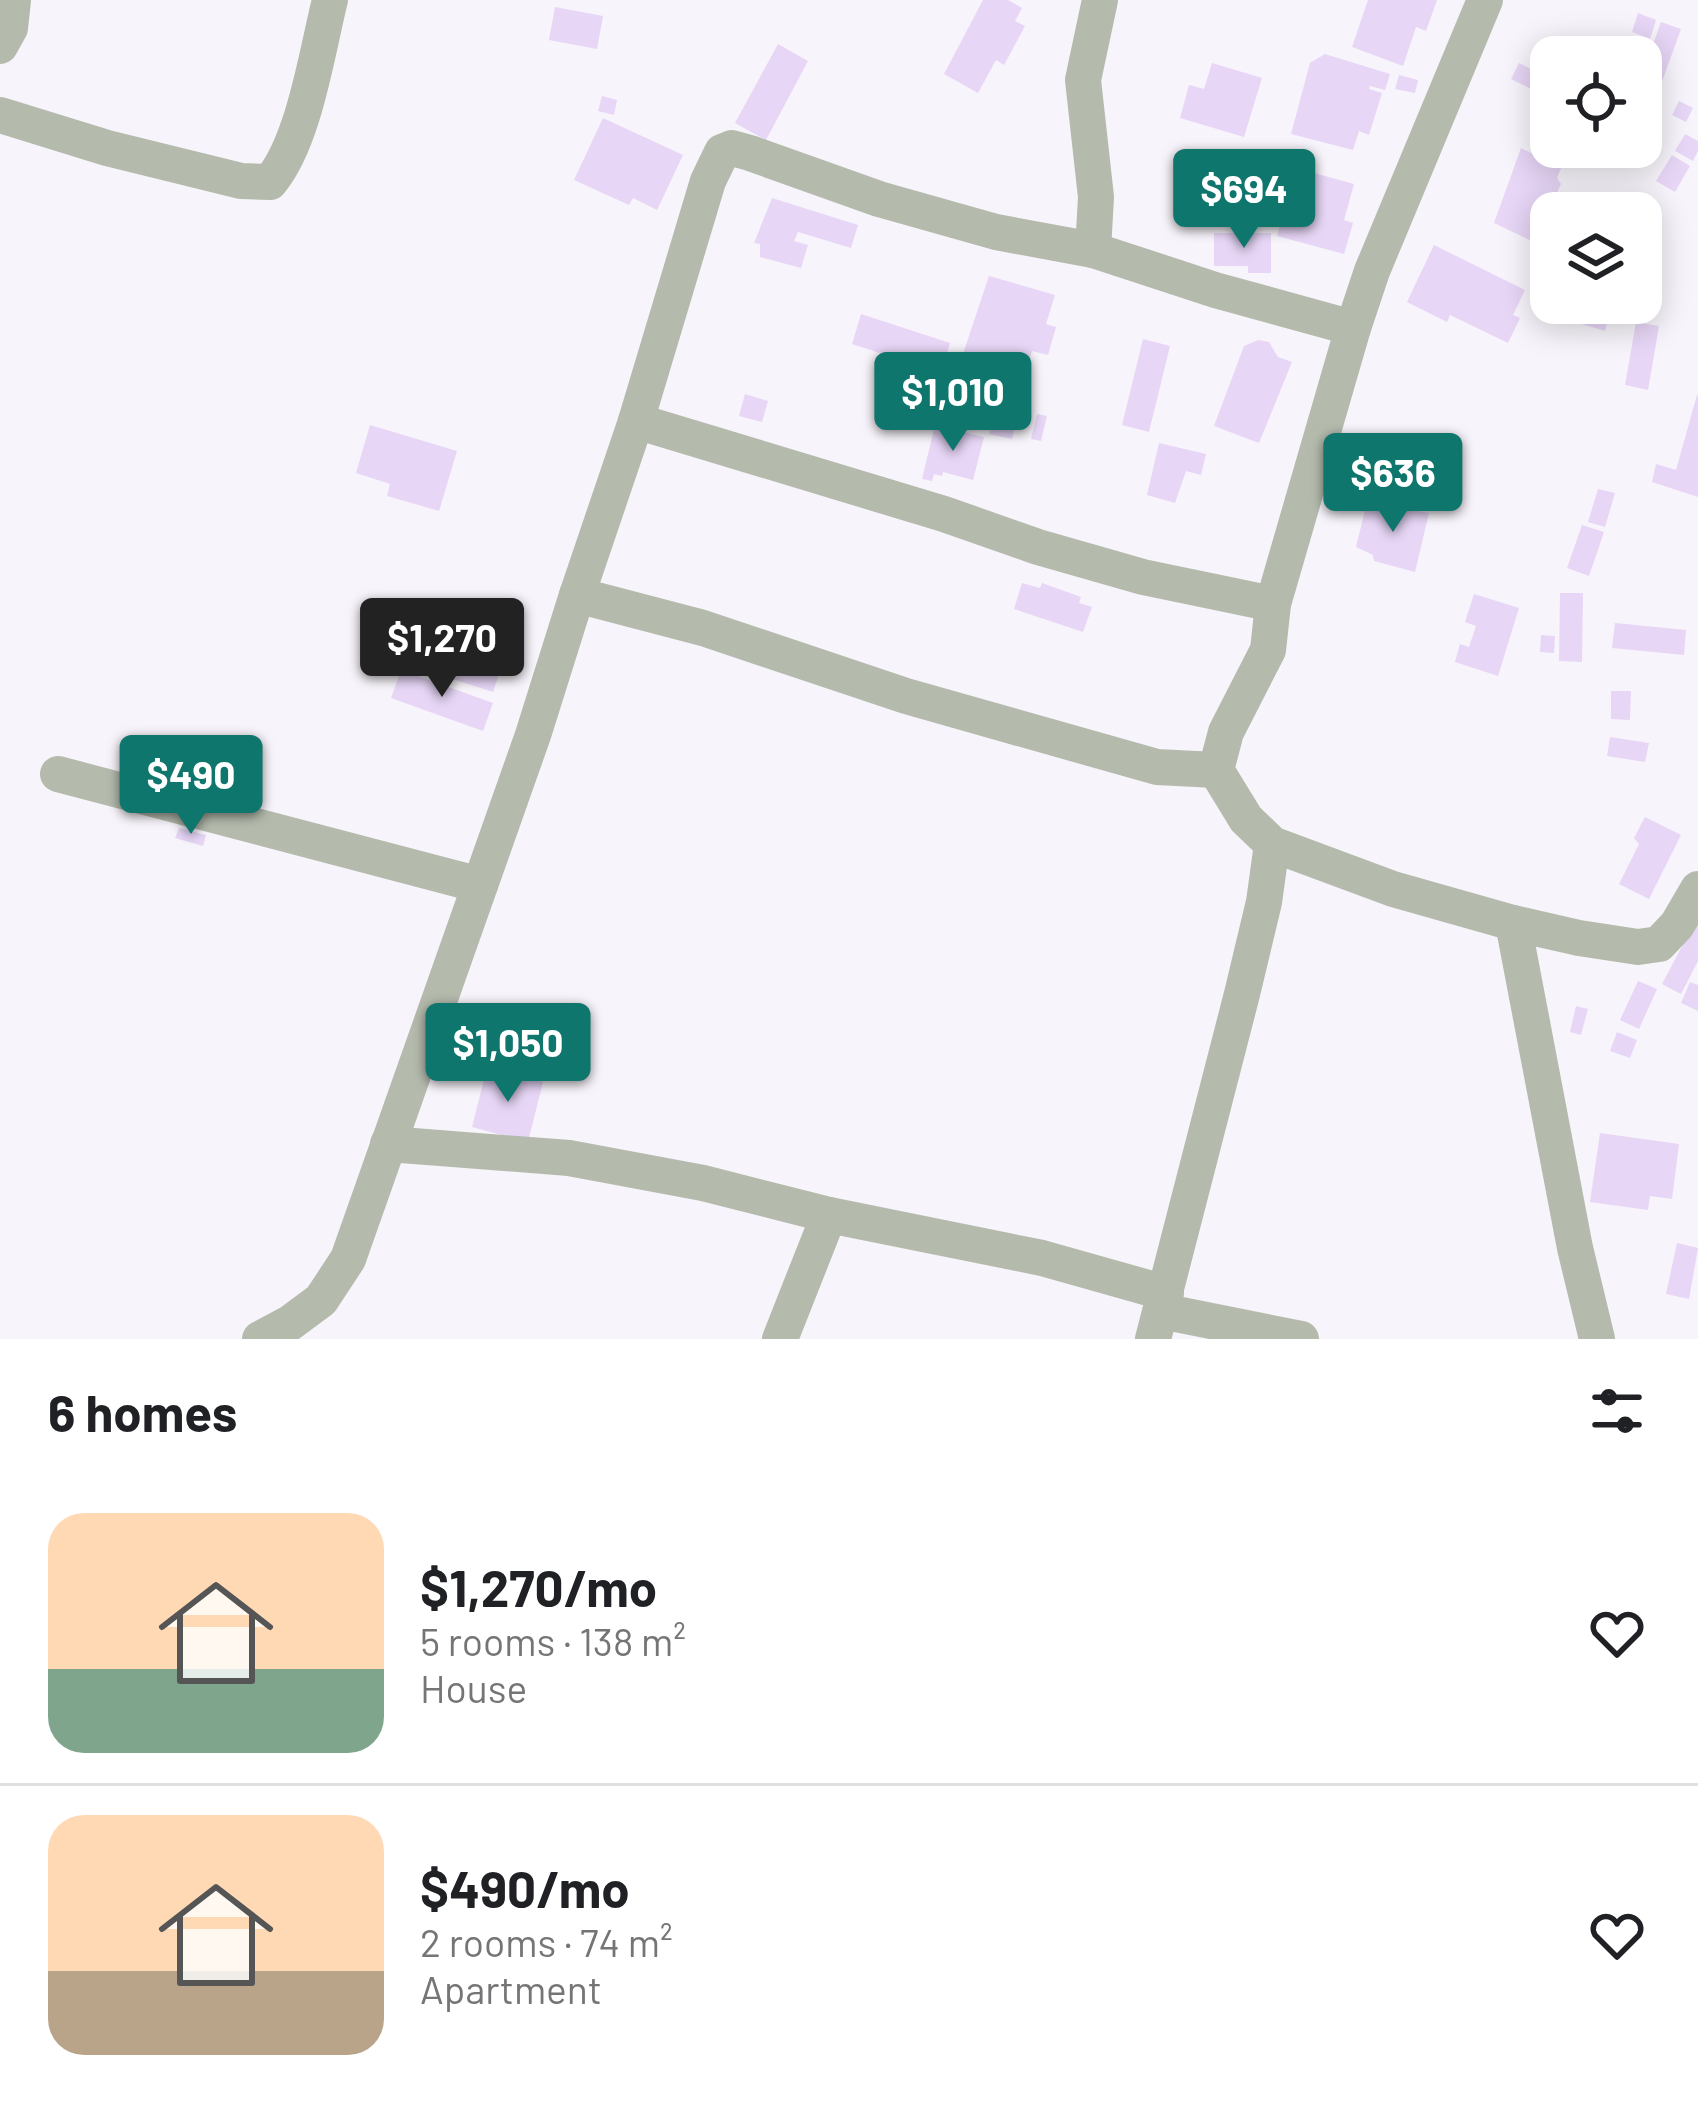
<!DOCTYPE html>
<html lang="en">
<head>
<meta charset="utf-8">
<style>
	body { margin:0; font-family:Barlow,sans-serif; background:#f2f2f2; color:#202124; height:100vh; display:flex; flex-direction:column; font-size:45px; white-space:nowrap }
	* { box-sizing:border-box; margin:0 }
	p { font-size:39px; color:#757577 }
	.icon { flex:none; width:66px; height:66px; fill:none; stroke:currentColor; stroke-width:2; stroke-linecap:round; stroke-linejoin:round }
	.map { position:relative; height:1339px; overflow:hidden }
	.side { display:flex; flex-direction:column; background:#fff; flex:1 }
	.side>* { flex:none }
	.buttons { position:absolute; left:1530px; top:36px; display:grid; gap:24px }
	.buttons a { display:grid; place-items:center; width:132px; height:132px; border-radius:24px; background:#fff; box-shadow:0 6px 30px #0003; font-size:60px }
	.price { position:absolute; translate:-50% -102px; padding:0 27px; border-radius:12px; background:#0f766e; color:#fff; font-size:39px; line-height:78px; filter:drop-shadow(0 3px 6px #0008) }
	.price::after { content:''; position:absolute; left:50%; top:72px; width:36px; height:27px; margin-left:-18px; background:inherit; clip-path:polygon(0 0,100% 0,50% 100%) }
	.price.active { background:#222; color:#fff }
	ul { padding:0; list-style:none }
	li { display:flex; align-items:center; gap:36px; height:300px; padding:0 48px }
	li+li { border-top:3px solid #e0e0e0 }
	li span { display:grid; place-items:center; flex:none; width:336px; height:240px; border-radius:36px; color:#555 }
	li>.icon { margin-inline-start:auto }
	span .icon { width:144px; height:144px; fill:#fffc; stroke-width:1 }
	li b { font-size:51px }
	h2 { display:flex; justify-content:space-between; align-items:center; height:144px; padding:0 48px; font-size:51px }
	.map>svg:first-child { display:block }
</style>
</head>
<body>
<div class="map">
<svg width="1698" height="1339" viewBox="0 0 1698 1339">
	<rect width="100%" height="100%" fill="#f8f4fb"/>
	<!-- building -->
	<g fill="#e7d6f6">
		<polygon points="983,0 1008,0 1022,8 1015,21 1025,26 1004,65 996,60 978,93 944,74"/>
		<polygon points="1368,0 1437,0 1426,31 1416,27 1403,66 1352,47"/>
		<polygon points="555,7 603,16 597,49 549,40"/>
		<polygon points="1638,13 1656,20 1650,39 1632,32"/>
		<polygon points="1661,22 1681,29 1655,101 1641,96 1641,78"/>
		<polygon points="778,44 808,61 766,140 735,123"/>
		<polygon points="1325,54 1390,74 1385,90 1370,86 1369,89 1382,93 1369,135 1359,131 1353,150 1291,134 1310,63"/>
		<polygon points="1212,63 1262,78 1244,137 1180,118 1189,85 1204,89"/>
		<polygon points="1519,63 1541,74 1533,90 1511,79"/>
		<polygon points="1399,75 1418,80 1415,93 1395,89"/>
		<polygon points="602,96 617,100 614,115 598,111"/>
		<polygon points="1679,101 1693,108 1686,122 1672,115"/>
		<polygon points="603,118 683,155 657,210 633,198 629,205 574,180"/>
		<polygon points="1685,134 1698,141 1698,151 1693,161 1675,151"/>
		<polygon points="1628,147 1637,147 1646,154 1636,168 1621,156"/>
		<polygon points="1521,148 1561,168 1557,178 1561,184 1540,229 1545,233 1538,244 1494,223"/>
		<polygon points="1672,155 1690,166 1675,192 1656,181"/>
		<polygon points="1296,168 1354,184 1344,220 1353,223 1344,254 1277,236"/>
		<polygon points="772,198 858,225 851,248 798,232 794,241 808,245 801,268 760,257 760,244 754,243"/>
		<polygon points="1214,233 1271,233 1271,273 1248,273 1248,266 1214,266"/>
		<polygon points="1434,245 1525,290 1513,315 1520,318 1508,343 1450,315 1447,322 1407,302"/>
		<polygon points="989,276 1055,295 1046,324 1056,327 1048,355 1032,351 1023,381 960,363"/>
		<polygon points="1562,303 1579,303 1610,312 1605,331 1558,317"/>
		<polygon points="861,314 950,343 941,373 852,344"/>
		<polygon points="1636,322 1659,326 1648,390 1625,385"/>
		<polygon points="1143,339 1170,346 1149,432 1122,425"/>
		<polygon points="1258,340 1269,342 1278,357 1292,362 1259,443 1214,426 1244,346"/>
		<polygon points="745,394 768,401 762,422 739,416"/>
		<polygon points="1697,395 1698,395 1698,497 1652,482 1656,464 1676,470"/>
		<polygon points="997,402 1020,407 1012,439 989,434"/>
		<polygon points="1037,414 1047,416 1041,441 1031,439"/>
		<polygon points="370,425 457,451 439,511 387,496 390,484 356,473"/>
		<polygon points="935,425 984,437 973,480 943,472 942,476 934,474 932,481 922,479"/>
		<polygon points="1159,443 1206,454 1201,475 1186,471 1175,503 1147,495"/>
		<polygon points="1598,489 1615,493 1605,527 1588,522"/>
		<polygon points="1367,502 1429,513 1415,572 1374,561 1373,555 1356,547"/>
		<polygon points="1582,525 1604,532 1589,576 1567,568"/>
		<polygon points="1022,583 1040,588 1042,583 1081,597 1079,603 1092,607 1083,632 1014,609"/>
		<polygon points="1560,593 1583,593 1582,662 1559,661"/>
		<polygon points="1474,594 1519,608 1498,676 1455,662 1460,644 1469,647 1476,626 1465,622"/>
		<polygon points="457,612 494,621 491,632 511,637 493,692 421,669 438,615 455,620"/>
		<polygon points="1615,623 1686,630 1684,655 1612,648"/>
		<polygon points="1541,635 1555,636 1554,653 1540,652"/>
		<polygon points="401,670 493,703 483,731 391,698"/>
		<polygon points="1611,691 1631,691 1630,720 1611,719"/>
		<polygon points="1610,737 1649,743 1645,762 1607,756"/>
		<polygon points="1645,817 1681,835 1649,899 1619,884 1639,844 1634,838"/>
		<polygon points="179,828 206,835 203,846 175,838"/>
		<polygon points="1698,916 1698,961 1681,994 1662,984"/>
		<polygon points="1638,981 1657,989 1639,1029 1620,1020"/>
		<polygon points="1690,982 1698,985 1698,1011 1681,1003"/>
		<polygon points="1576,1006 1588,1009 1581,1035 1570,1032"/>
		<polygon points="1617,1032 1637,1040 1630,1058 1610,1051"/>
		<polygon points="487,1068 543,1082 528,1142 472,1127"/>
		<polygon points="1600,1133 1679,1144 1672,1199 1650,1196 1648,1210 1590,1202"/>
		<polygon points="1677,1243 1698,1248 1689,1299 1666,1294"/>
	</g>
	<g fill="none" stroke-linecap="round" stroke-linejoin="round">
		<!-- minor -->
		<g stroke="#b4bbad" stroke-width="36">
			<polyline points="1485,0 1372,271 1353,328 1273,604 1268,650 1226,732 1216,770 1246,819 1272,844 1393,889 1513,923 1579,938 1638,947 1659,944 1677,925 1698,889"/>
			<polyline points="0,46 10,28 13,0"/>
			<path d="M0 115 107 148 241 181 270 182C304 142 317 52 330 0"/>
			<polyline points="1093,250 1096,197 1083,80 1100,0"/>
			<polyline points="636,421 944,514 1038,547 1143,577 1273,604"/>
			<polyline points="577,595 703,628 906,696 1157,767 1216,770"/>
			<polyline points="58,774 480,885"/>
			<polyline points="1513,923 1575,1248 1597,1339"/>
			<polyline points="388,1144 569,1158 703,1183 829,1215 1042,1258 1166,1293"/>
			<polyline points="1161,1311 1301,1339"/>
			<polyline points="260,1339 290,1323 321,1300 348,1259 533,735 577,595 636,421 708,181 722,152 732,148 750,153 879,199 996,232 1093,250 1215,290 1353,328"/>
			<polyline points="780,1339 829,1215"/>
			<polyline points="1153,1339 1242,994 1264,902 1272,844"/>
		</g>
	</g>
</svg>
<div class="buttons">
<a><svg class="icon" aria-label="locate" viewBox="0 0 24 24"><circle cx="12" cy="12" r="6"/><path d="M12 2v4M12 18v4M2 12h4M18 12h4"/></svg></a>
<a><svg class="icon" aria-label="layers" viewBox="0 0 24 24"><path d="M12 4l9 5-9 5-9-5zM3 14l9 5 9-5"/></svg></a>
</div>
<b class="price" style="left:1244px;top:251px">$694</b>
<b class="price" style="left:953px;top:454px">$1,010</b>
<b class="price" style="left:1393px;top:535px">$636</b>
<b class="price active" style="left:442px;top:700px">$1,270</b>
<b class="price" style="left:191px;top:837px">$490</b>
<b class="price" style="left:508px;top:1105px">$1,050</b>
</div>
<section class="side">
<h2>6 homes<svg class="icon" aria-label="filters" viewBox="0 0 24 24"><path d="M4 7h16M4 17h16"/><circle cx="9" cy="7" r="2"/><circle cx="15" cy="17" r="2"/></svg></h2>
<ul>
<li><span style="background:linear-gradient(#ffd9b3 65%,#7fa58c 0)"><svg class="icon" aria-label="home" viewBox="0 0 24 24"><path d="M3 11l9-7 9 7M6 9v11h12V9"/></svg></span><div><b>$1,270/mo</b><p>5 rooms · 138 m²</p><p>House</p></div><svg class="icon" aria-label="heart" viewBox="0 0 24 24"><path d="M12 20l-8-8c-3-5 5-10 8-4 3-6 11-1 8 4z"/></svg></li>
<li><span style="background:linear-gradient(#ffd9b3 65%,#b9a48a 0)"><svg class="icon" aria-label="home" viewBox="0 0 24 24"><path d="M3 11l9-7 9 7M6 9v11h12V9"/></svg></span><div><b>$490/mo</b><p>2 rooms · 74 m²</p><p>Apartment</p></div><svg class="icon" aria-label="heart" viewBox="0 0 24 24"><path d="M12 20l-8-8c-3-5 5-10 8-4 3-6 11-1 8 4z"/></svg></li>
</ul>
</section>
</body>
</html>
